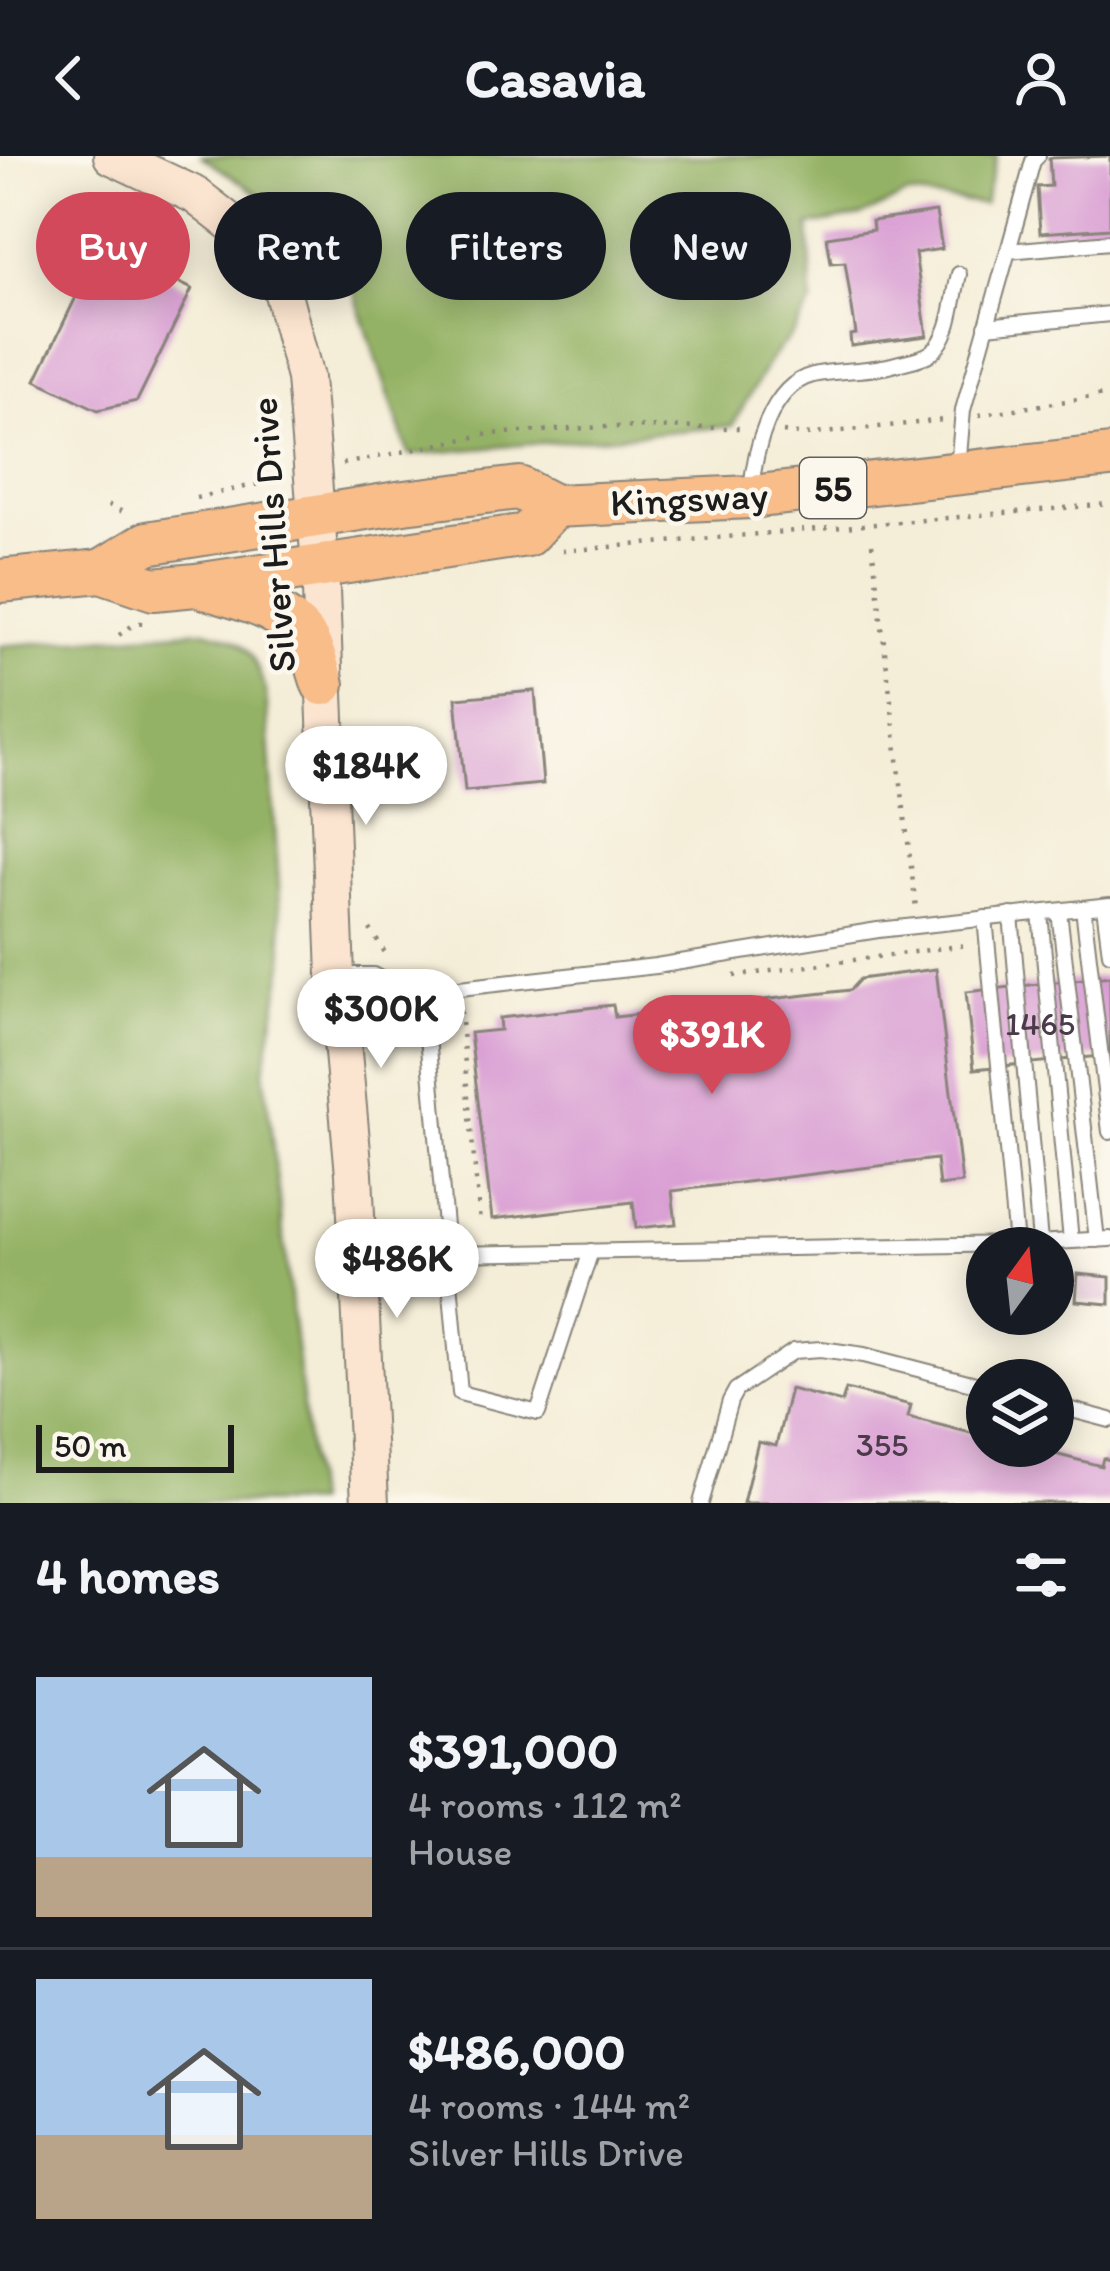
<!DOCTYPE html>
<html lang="en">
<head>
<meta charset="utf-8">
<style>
	body { margin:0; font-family:Itim,sans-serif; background:#242831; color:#f1f3f6; height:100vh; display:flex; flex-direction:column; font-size:45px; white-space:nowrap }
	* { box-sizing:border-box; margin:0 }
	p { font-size:39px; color:#9ea1a6 }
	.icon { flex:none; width:66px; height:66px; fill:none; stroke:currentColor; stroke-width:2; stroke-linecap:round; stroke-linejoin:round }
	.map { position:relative; height:1347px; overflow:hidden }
	.side { display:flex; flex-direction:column; background:#171b24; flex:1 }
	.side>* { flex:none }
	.guide { position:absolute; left:36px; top:36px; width:1038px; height:108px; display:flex; gap:24px }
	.needle { width:78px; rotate:15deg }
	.buttons { position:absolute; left:966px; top:1071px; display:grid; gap:24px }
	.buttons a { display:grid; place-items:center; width:108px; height:108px; border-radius:50%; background:#171b24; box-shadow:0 6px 30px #0003; font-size:60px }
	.scale { position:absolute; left:36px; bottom:30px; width:198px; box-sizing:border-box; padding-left:12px; border:6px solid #1c1c1c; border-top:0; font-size:33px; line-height:42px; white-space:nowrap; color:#1c1c1c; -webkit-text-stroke:9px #fbf7ec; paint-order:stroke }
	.price { position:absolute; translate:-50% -102px; padding:0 27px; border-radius:42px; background:#fff; color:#222; font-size:39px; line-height:78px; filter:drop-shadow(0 3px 6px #0008) }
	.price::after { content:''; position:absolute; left:50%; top:72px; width:36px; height:27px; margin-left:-18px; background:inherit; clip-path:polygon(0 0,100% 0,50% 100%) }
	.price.active { background:#d1495b; color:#fff }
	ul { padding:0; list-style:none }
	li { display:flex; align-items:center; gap:36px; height:300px; padding:0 36px }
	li+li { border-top:3px solid #363941 }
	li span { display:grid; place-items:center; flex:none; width:336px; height:240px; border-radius:0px; color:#555 }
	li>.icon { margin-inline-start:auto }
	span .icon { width:144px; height:144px; fill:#fffc; stroke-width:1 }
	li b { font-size:51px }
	h2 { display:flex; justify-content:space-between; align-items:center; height:144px; padding:0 36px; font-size:51px }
	.pill { padding:0 42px; border-radius:54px; background:#171b24; box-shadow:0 6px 30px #0003; font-size:42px; line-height:108px }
	.pill.active { background:#d1495b; color:#fff }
	header { display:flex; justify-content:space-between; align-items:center; height:156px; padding:0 36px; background:#171b24; font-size:54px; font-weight:700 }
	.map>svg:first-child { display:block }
</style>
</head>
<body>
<header><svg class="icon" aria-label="back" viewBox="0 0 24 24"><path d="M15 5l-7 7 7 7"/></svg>Casavia<svg class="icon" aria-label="person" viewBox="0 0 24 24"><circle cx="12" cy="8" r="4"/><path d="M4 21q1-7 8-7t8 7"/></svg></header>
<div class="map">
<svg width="1110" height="1347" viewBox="0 0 1110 1347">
	<rect width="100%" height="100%" fill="#fbf7ec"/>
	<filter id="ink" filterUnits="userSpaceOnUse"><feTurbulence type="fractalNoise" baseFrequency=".00833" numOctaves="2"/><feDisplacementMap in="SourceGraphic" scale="24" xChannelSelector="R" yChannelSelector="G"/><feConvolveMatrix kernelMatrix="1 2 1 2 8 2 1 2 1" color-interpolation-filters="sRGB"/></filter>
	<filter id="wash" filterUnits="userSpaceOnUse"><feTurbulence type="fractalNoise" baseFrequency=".004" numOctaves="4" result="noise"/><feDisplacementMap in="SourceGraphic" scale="48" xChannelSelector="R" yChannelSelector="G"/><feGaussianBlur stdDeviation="2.7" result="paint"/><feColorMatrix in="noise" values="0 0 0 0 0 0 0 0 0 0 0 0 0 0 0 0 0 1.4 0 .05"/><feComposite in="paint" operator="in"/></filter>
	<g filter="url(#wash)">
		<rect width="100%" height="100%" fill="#f4edd7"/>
		<!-- forest -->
		<g fill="#94b265" stroke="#586740" stroke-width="3">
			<polygon points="201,0 997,0 984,48 907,39 862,60 809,70 812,147 794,176 769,205 732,270 409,299 339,92"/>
			<path d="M205 474C250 486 250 493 266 535L284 807 264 914 314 1347H0V490Z"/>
		</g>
		<g id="blocks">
			<!-- building -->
			<g fill="#d798d2">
				<polygon points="1110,0 1110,72 1040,77 1037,31 1051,30 1049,2"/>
				<polygon points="936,56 942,93 915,97 927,180 851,190 850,179 856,178 845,106 831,107 827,81 873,74 872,65"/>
				<polygon points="101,89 192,133 137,245 98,254 36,224"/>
				<polygon points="535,535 543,628 465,635 456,542"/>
				<polygon points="936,813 962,1027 939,1030 936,1003 672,1035 676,1068 636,1072 633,1046 492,1063 470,877 500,874 499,862 613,849 615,861 850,834 860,823"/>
				<polygon points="1110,820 1110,899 974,913 966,836"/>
				<polygon points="1078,1118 1110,1121 1110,1148 1076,1145"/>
				<polygon points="790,1233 842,1246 846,1233 911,1249 908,1261 987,1281 987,1290 1024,1290 1101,1310 1103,1302 1110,1304 1110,1347 743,1347 758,1286 776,1290"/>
			</g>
		</g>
	</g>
	<g filter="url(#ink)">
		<use href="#blocks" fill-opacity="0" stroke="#88847a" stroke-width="3"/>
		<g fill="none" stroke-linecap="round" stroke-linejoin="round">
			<defs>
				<g id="lane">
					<polyline points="1008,95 1033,5 1038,0"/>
					<polyline points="986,170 1110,158"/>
					<polyline points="958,312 963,254 1008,95 1110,86"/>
					<path d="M751 336C754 297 769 230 813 219 840 213 869 216 896 208 907 205 923 203 932 196 952 180 953 142 959 118"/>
					<polyline points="1104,750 1110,797"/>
					<polyline points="1083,752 1110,976"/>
					<polyline points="1059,755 1097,1084"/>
					<polyline points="1040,757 1071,1085"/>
					<polyline points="1011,759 1040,1086"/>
					<polyline points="985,762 1016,1088"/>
					<polyline points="341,819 373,819 401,834 424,836 656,810 878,774 1110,749"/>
					<polyline points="424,836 460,1237 538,1257 591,1095"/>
					<polyline points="446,1098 1016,1088 1110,1083"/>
					<polyline points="1053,1249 1110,1264"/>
					<polyline points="701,1347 730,1245 736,1234 794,1195 821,1193 864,1199 987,1231"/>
				</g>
				<polyline id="secondary" points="112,0 195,39 240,74 281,130 305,222 320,409 336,819 354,1018 370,1347"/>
				<g id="primary">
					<polyline points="101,415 147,387 404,346 519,332 554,350 751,341 1110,300"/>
					<polyline points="0,425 101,415 154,433 196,429 527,379 554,350"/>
					<path d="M203 431C236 442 284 451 306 483 314 495 318 514 323 528"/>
				</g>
			</defs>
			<!-- lane casing -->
			<use href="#lane" stroke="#88847a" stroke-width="18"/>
			<!-- secondary casing -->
			<use href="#secondary" stroke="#88847a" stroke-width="40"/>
			<!-- primary casing -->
			<use href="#primary" stroke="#88847a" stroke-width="46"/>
			<!-- path -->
			<g stroke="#88847a" stroke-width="4.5" stroke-dasharray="3 9" stroke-linecap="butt">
				<polyline points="979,259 1110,238"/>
				<polyline points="783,276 805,279 944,264"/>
				<polyline points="343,308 489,278 604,271 742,272"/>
				<polyline points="196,342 285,322"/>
				<polyline points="108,349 127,358"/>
				<polyline points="872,388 916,752"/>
				<polyline points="562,395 1110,348"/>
				<polyline points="119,479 136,467 146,467"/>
				<polyline points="370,773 389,803"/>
				<polyline points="734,820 966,789"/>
				<polyline points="460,855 480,1067"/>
			</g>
			<!-- lane -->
			<use href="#lane" stroke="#fff" stroke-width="14"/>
			<!-- secondary -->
			<use href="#secondary" stroke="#fce5d0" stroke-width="36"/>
			<!-- primary -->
			<use href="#primary" stroke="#f8bd89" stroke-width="42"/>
		</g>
	</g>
	<g text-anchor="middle" stroke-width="9" stroke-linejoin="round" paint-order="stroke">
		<!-- number labels -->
		<g font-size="33" fill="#4b3b4a">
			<text x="1040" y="879">1465</text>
			<text x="882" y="1300">355</text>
		</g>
		<!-- shield labels -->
		<rect fill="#fbf7ec" stroke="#5f5e5a" stroke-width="3" x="800" y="302" width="66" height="60" rx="9"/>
		<g font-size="36" font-weight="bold" fill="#1c1c1c">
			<text x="833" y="345">55</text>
		</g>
		<!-- street labels -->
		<g font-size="39" fill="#1c1c1c" stroke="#fbf7ec">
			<text transform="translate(689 342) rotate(-3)" y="14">Kingsway</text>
			<text transform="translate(272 379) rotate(-94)" y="14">Silver Hills Drive</text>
		</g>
	</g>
</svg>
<div class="buttons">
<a><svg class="needle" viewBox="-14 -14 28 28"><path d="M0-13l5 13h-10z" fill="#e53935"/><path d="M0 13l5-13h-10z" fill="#9ea1a6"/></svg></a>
<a><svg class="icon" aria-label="layers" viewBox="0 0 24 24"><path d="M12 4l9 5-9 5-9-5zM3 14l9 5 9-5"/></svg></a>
</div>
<div class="scale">50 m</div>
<b class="price" style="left:366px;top:672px">$184K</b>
<b class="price" style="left:381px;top:915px">$300K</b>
<b class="price active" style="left:712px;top:941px">$391K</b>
<b class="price" style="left:397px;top:1165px">$486K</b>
<div class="guide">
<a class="pill active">Buy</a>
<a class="pill">Rent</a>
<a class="pill">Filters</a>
<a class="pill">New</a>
</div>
</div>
<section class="side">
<h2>4 homes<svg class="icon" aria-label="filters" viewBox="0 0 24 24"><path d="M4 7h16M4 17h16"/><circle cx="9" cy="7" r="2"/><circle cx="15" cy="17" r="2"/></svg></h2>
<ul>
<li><span style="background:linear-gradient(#a9c7e8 75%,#b9a48a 0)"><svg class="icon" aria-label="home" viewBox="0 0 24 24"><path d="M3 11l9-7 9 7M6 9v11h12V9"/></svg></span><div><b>$391,000</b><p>4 rooms · 112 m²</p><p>House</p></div></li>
<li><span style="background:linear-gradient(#a9c7e8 65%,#b9a48a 0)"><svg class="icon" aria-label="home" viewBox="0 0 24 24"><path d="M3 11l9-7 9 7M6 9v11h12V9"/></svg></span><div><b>$486,000</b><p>4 rooms · 144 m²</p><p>Silver Hills Drive</p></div></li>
</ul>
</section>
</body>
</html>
